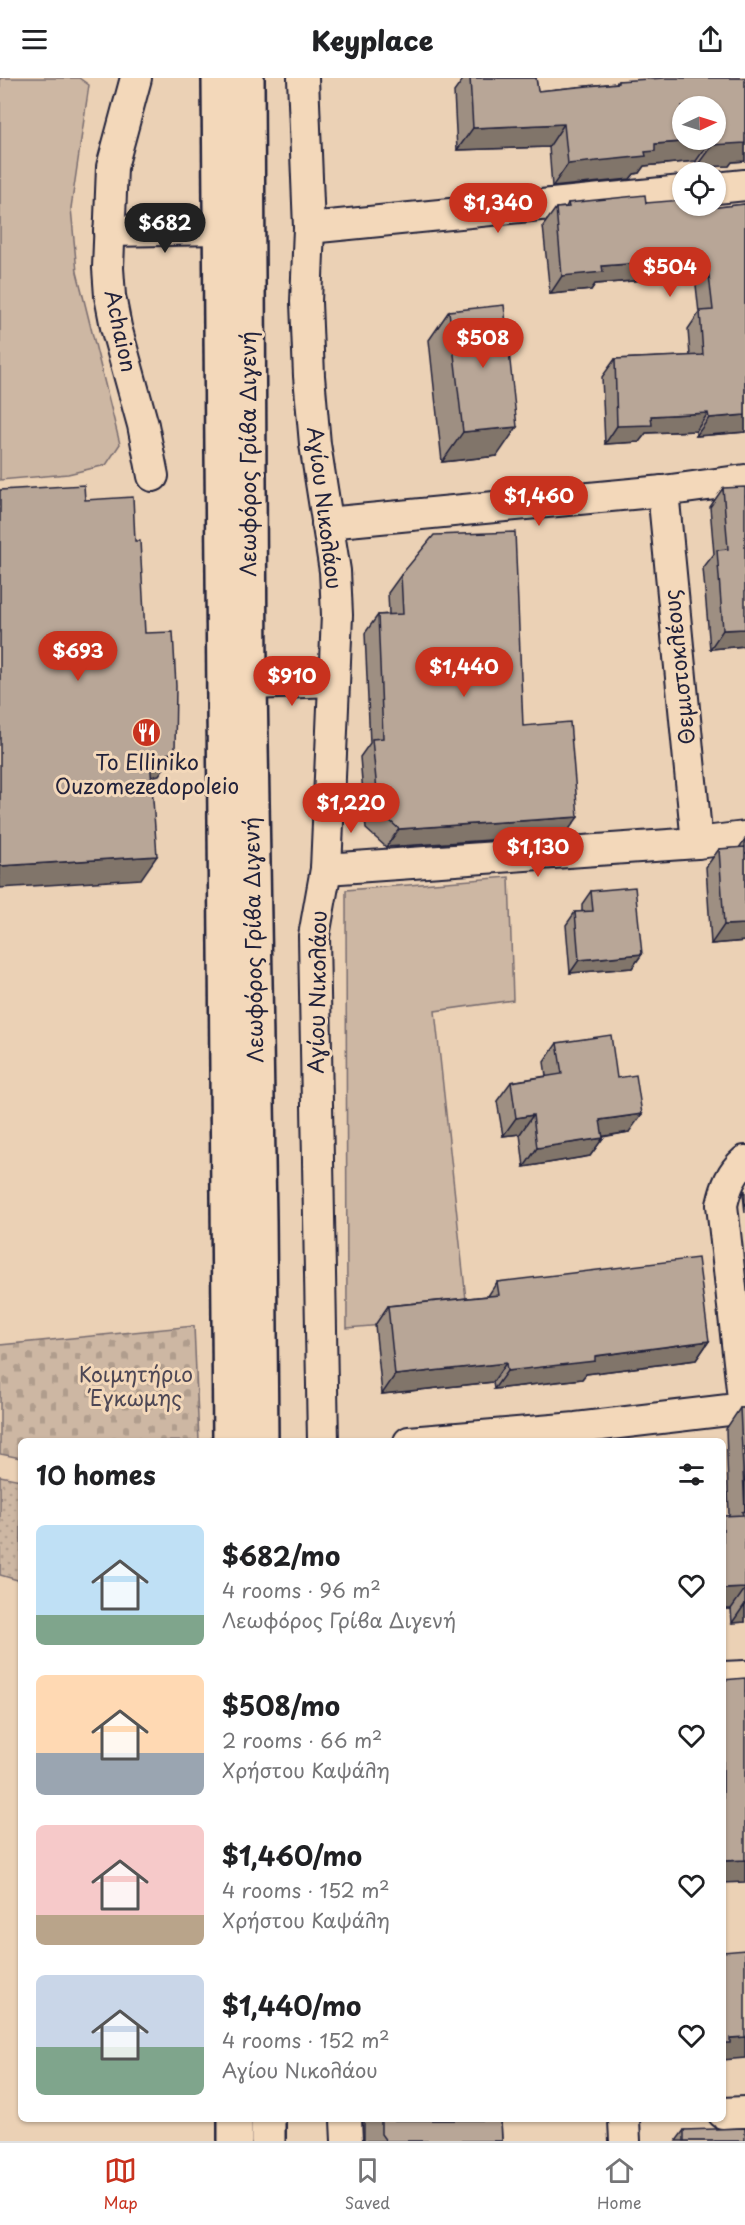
<!DOCTYPE html>
<html lang="en">
<head>
<meta charset="utf-8">
<style>
	body { margin:0; font-family:"Playpen Sans",sans-serif; background:#f2f2f2; color:#202124; height:100vh; display:flex; flex-direction:column; font-size:22px; white-space:nowrap }
	* { box-sizing:border-box; margin:0 }
	p { font-size:20px; color:#757577 }
	.icon { flex:none; width:33px; height:33px; fill:none; stroke:currentColor; stroke-width:2; stroke-linecap:round; stroke-linejoin:round }
	.map { position:relative; flex:1; overflow:hidden }
	.drawer { position:absolute; left:18px; top:1360px; width:708px; height:684px; display:flex; flex-direction:column; background:#fff; border-radius:9px; box-shadow:0 2px 4px #0004 }
	.drawer>* { flex:none }
	.needle { width:39px; rotate:86deg }
	.buttons { position:absolute; left:672px; top:18px; display:grid; gap:12px }
	.buttons a { display:grid; place-items:center; width:54px; height:54px; border-radius:50%; background:#fff; box-shadow:0 2px 4px #0004; font-size:30px }
	.price { position:absolute; translate:-50% -51px; padding:0 14px; border-radius:21px; background:#c8321e; color:#fff; font-size:20px; line-height:39px; filter:drop-shadow(0 2px 3px #0008) }
	.price::after { content:''; position:absolute; left:50%; top:36px; width:18px; height:14px; margin-left:-9px; background:inherit; clip-path:polygon(0 0,100% 0,50% 100%) }
	.price.current { background:#222; color:#fff }
	ul { padding:0; list-style:none }
	li { display:flex; align-items:center; gap:18px; height:150px; padding:0 18px }
	li span { display:grid; place-items:center; flex:none; width:168px; height:120px; border-radius:9px; color:#555 }
	li>.icon { margin-inline-start:auto }
	span .icon { width:72px; height:72px; fill:#fffc; stroke-width:1 }
	li b { font-size:26px }
	h2 { display:flex; justify-content:space-between; align-items:center; height:72px; padding:0 18px; font-size:26px }
	header { display:flex; justify-content:space-between; align-items:center; height:78px; padding:0 18px; background:#fff; font-size:27px; font-weight:800 }
	.menu { display:flex; justify-content:space-around; align-items:center; height:84px; border-top:2px solid #e0e0e0; background:#fff; font-size:16px; color:#757577 }
	.menu a { display:grid; justify-items:center; gap:3px }
	.menu .current { color:#c8321e }
	.map>svg:first-child { display:block }
</style>
</head>
<body>
<header><svg class="icon" aria-label="menu" viewBox="0 0 24 24"><path d="M4 6h16M4 12h16M4 18h16"/></svg>Keyplace<svg class="icon" aria-label="share" viewBox="0 0 24 24"><path d="M12 15V3M7 8l5-5 5 5M5 13v7h14v-7"/></svg></header>
<div class="map">
<svg width="745" height="2063" viewBox="0 0 745 2063">
	<defs>
		<pattern id="cemetery-stones" width="16" height="16" patternUnits="userSpaceOnUse" patternTransform="scale(1.5)"><rect width="16" height="16" fill="#cdb7a3"/><path d="M2 7V4a2 2 0 0 1 4 0v3zM10 15v-3a2 2 0 0 1 4 0v3z" fill="#b09d8d"/></pattern>
		<pattern id="park-dots" width="8" height="8" patternUnits="userSpaceOnUse" patternTransform="scale(1.5)"><rect width="8" height="8" fill="#cdb7a3"/><path d="M2 2h.1M6 6h.1" fill="none" stroke="#b09d8d" stroke-width="1.8" stroke-linecap="round"/></pattern>
	</defs>
	<rect width="100%" height="100%" fill="#ebd1b5"/>
	<filter id="ink" filterUnits="userSpaceOnUse"><feTurbulence type="fractalNoise" baseFrequency=".0167" numOctaves="2"/><feDisplacementMap in="SourceGraphic" scale="12" xChannelSelector="R" yChannelSelector="G"/><feConvolveMatrix kernelMatrix="1 2 1 2 8 2 1 2 1" color-interpolation-filters="sRGB"/></filter>
	<g filter="url(#ink)">
		<!-- green -->
		<g fill="#cdb7a3" stroke="#786c6f" stroke-width="1.5">
			<polygon points="0,0 79,0 89,7 71,130 77,194 120,366 106,387 68,396 0,402"/>
			<polygon points="509,799 513,922 435,933 468,1240 347,1250 346,812"/>
		</g>
		<!-- cemetery -->
		<polygon fill="url(#cemetery-stones)" stroke="#786c6f" stroke-width="1.5" points="194,1248 199,1363 21,1364 21,1380 0,1376 0,1267"/>
		<!-- park -->
		<polygon fill="url(#park-dots)" stroke="#786c6f" stroke-width="1.5" points="0,1398 21,1402 21,1503 0,1497"/>
		<g fill="none" stroke-linecap="round" stroke-linejoin="round">
			<defs>
				<g id="minor">
					<polyline points="136,0 112,89 108,190 110,218 116,249 143,347 153,398"/>
					<polyline points="303,0 309,150 306,224 309,298 315,366 335,493 337,537 326,791 314,858 323,1364"/>
					<polyline points="716,110 745,107"/>
					<polyline points="309,150 682,113"/>
					<polyline points="109,153 220,151"/>
					<polyline points="663,413 697,765"/>
					<polyline points="327,445 663,413 745,402"/>
					<polyline points="250,606 334,603"/>
					<polyline points="326,791 697,765 745,759"/>
					<path d="M744 1330 722 1127C726 1109 731 1095 745 1083"/>
					<polyline points="409,1364 576,1350 745,1330"/>
					<polyline points="723,1599 745,1598"/>
					<polyline points="723,2035 745,2034"/>
					<polyline points="346,2042 347,2063"/>
					<polyline points="624,2042 625,2063"/>
				</g>
				<g id="major">
					<polyline points="219,0 230,1364"/>
					<polyline points="247,0 250,606 259,1142 261,1364"/>
					<polyline points="235,2042 235,2063"/>
					<polyline points="268,2042 268,2063"/>
				</g>
			</defs>
			<!-- minor casing -->
			<use href="#minor" stroke="#22223b" stroke-width="34"/>
			<!-- major casing -->
			<use href="#major" stroke="#22223b" stroke-width="38"/>
			<!-- minor -->
			<use href="#minor" stroke="#f3d8ba" stroke-width="30"/>
			<!-- major -->
			<use href="#major" stroke="#f3d8ba" stroke-width="33"/>
		</g>
		<!-- wall -->
		<g fill="#9e8f82" stroke="#22223b" stroke-width="1.5">
			<polygon points="464,0 536,0 538,13 616,5 618,3 745,0 745,83 732,84 729,88 696,89 696,83 644,88 639,95 634,96 630,101 552,109 549,69 457,72 454,14"/>
			<polygon points="568,125 646,125 693,132 745,126 745,354 696,358 696,353 646,355 639,364 605,366 602,299 615,281 690,278 688,251 699,235 695,198 595,206 591,212 550,216 543,148 556,130 566,129"/>
			<polygon points="449,233 497,378 442,384 429,262"/>
			<polygon points="723,410 745,568 710,571 703,490 714,476 710,429"/>
			<polygon points="401,497 523,648 565,757 386,769 366,751 360,679 370,665 365,555 378,537 389,536 388,515"/>
			<polygon points="745,761 745,863 711,866 706,789 719,771 739,770"/>
			<polygon points="591,813 642,876 632,890 570,895 566,847 575,834 582,834 582,826"/>
			<polygon points="557,965 617,1000 629,1054 603,1059 603,1060 590,1078 524,1089 520,1056 503,1058 497,1023 511,1004 546,998 544,984"/>
			<polygon points="745,1112 745,1135 743,1116"/>
			<polygon points="497,1204 709,1263 696,1282 586,1296 582,1301 494,1311 493,1304 382,1316 375,1247 388,1228 488,1218"/>
			<polygon points="740,1330 745,1330 745,1544 732,1545 731,1531 723,1531 723,1438 729,1438 726,1351"/>
			<polygon points="364,2042 501,2042 502,2063 364,2063"/>
			<polygon points="684,2052 745,2063 676,2063"/>
		</g>
		<!-- shaded-wall -->
		<g fill="#81746a" stroke="#22223b" stroke-width="1.5">
			<polygon points="564,46 549,69 457,72 473,50"/>
			<polygon points="745,61 745,83 732,84 729,88 696,89 712,67"/>
			<polygon points="711,62 696,83 644,88 639,95 634,96 630,101 552,109 568,86 645,74 655,66"/>
			<polygon points="707,180 695,198 595,206 591,212 550,216 562,198 602,188"/>
			<polygon points="708,335 696,353 646,355 639,364 605,366 617,348 651,338"/>
			<polygon points="745,337 745,354 696,358 709,340"/>
			<polygon points="517,349 497,378 442,384 463,354"/>
			<polygon points="745,551 745,568 710,571 723,552"/>
			<polygon points="175,674 159,697 134,703 150,680"/>
			<polygon points="578,739 565,757 386,769 399,751"/>
			<polygon points="157,778 141,801 0,810 0,788"/>
			<polygon points="745,846 745,863 711,866 724,847"/>
			<polygon points="642,876 632,890 570,895 579,882"/>
			<polygon points="642,1036 629,1054 587,1061 600,1042"/>
			<polygon points="533,1037 520,1056 503,1058 516,1040"/>
			<polygon points="603,1060 590,1078 524,1089 537,1070"/>
			<polygon points="709,1263 696,1282 586,1296 582,1301 494,1311 507,1293 595,1278"/>
			<polygon points="506,1285 493,1304 382,1316 395,1297"/>
			<polygon points="745,1510 745,1511 731,1531 723,1531 723,1511"/>
			<polygon points="745,1526 745,1544 732,1545"/>
			<polygon points="745,1782 745,1804 723,1805 723,1783"/>
			<polygon points="745,1959 745,1980 723,1982 723,1965 730,1960"/>
		</g>
		<!-- building -->
		<g fill="#b8a697" stroke="#22223b" stroke-width="1.5">
			<polygon points="470,0 536,0 538,13 618,5 618,3 664,0 745,0 745,65 712,67 712,62 716,62 716,28 682,28 682,62 707,62 655,66 655,73 645,74 646,78 568,86 564,46 473,50"/>
			<polygon points="645,117 646,125 682,122 682,128 692,128 693,132 745,126 745,337 709,340 708,335 651,338 652,347 617,348 615,281 703,277 700,233 713,232 707,180 602,188 603,194 562,198 556,130 569,129 568,125"/>
			<polygon points="504,227 517,349 463,354 449,233"/>
			<polygon points="84,407 85,422 133,419 135,463 140,463 145,555 173,554 176,608 175,674 150,680 157,778 0,788 0,412"/>
			<polygon points="745,409 745,551 723,552 717,472 728,471 723,410"/>
			<polygon points="515,454 523,648 570,644 578,739 399,751 379,733 372,661 383,660 378,537 403,536 401,497 434,457"/>
			<polygon points="745,769 745,846 724,847 719,771"/>
			<polygon points="635,809 642,876 579,882 575,834 593,833 591,813"/>
			<polygon points="611,957 617,1000 636,997 642,1036 600,1042 603,1060 537,1070 533,1037 516,1040 511,1004 562,996 557,965"/>
			<polygon points="698,1180 709,1263 595,1278 595,1283 507,1293 506,1285 395,1297 388,1228 499,1217 497,1204"/>
			<polygon points="740,1330 745,1330 745,1510 723,1511 723,1438 743,1437 742,1434 745,1433"/>
			<polygon points="542,1361 542,1364 518,1364"/>
			<polygon points="745,1600 745,1782 723,1783 723,1602"/>
			<polygon points="723,1870 723,1874 745,1872 745,1959 730,1960 730,1965 723,1965"/>
			<polygon points="381,2042 501,2042 502,2063 386,2063 381,2056"/>
			<polygon points="745,2050 745,2063 684,2063 684,2052"/>
		</g>
	</g>
	<!-- icons -->
	<defs>
		<symbol id="restaurant-disc" viewBox="-11 -11 22 22"><circle r="9.5" fill="#c8321e" stroke="#f3d8ba"/><path d="M-5-6h1v4h1v-4h1v4h1v-4h1v5L-1.5 .5V6h-2V.5L-5-1ZM5-6V6H3V1.5H1.5Q1.5-4 5-6Z" fill="#fff"/></symbol>
	</defs>
	<g fill-rule="evenodd">
		<use href="#restaurant-disc" x="130" y="638" width="33" height="33"/>
	</g>
	<g text-anchor="middle" stroke-width="6" stroke-linejoin="round" paint-order="stroke">
		<!-- street labels -->
		<g font-size="21" fill="#22223b" stroke="#f3d8ba">
			<text transform="translate(120 253) rotate(78)" y="7">Achaion</text>
			<text transform="translate(249 376) rotate(-90)" y="7">Λεωφόρος Γρίβα Διγενή</text>
			<text transform="translate(324 430) rotate(83)" y="7">Αγίου Νικολάου</text>
			<text transform="translate(680 589) rotate(-96)" y="7">Θεμιστοκλέους</text>
			<text transform="translate(254 862) rotate(-91)" y="7">Λεωφόρος Γρίβα Διγενή</text>
			<text transform="translate(318 914) rotate(-89)" y="7">Αγίου Νικολάου</text>
		</g>
		<!-- poi labels -->
		<g font-size="21" fill="#22223b" stroke="#f3d8ba">
			<text x="147" y="692">To Elliniko<tspan x="147" dy="24">Ouzomezedopoleio</tspan></text>
		</g>
		<!-- park labels -->
		<g font-size="21" fill="#4d4755" stroke="#f3d8ba">
			<text x="136" y="1304">Κοιμητήριο<tspan x="136" dy="24">Έγκωμης</tspan></text>
		</g>
	</g>
</svg>
<div class="buttons">
<a><svg class="needle" viewBox="-14 -14 28 28"><path d="M0-13l5 13h-10z" fill="#e53935"/><path d="M0 13l5-13h-10z" fill="#757577"/></svg></a>
<a><svg class="icon" aria-label="locate" viewBox="0 0 24 24"><circle cx="12" cy="12" r="6"/><path d="M12 2v4M12 18v4M2 12h4M18 12h4"/></svg></a>
</div>
<b class="price" style="left:498px;top:156px">$1,340</b>
<b class="price current" style="left:165px;top:176px">$682</b>
<b class="price" style="left:670px;top:220px">$504</b>
<b class="price" style="left:483px;top:291px">$508</b>
<b class="price" style="left:539px;top:449px">$1,460</b>
<b class="price" style="left:78px;top:604px">$693</b>
<b class="price" style="left:464px;top:620px">$1,440</b>
<b class="price" style="left:292px;top:629px">$910</b>
<b class="price" style="left:351px;top:756px">$1,220</b>
<b class="price" style="left:538px;top:800px">$1,130</b>
<section class="drawer">
<h2>10 homes<svg class="icon" aria-label="filters" viewBox="0 0 24 24"><path d="M4 7h16M4 17h16"/><circle cx="9" cy="7" r="2"/><circle cx="15" cy="17" r="2"/></svg></h2>
<ul>
<li><span style="background:linear-gradient(#bfe0f5 75%,#7fa58c 0)"><svg class="icon" aria-label="home" viewBox="0 0 24 24"><path d="M3 11l9-7 9 7M6 9v11h12V9"/></svg></span><div><b>$682/mo</b><p>4 rooms · 96 m²</p><p>Λεωφόρος Γρίβα Διγενή</p></div><svg class="icon" aria-label="heart" viewBox="0 0 24 24"><path d="M12 20l-8-8c-3-5 5-10 8-4 3-6 11-1 8 4z"/></svg></li>
<li><span style="background:linear-gradient(#ffd9b3 65%,#9aa5b1 0)"><svg class="icon" aria-label="home" viewBox="0 0 24 24"><path d="M3 11l9-7 9 7M6 9v11h12V9"/></svg></span><div><b>$508/mo</b><p>2 rooms · 66 m²</p><p>Χρήστου Καψάλη</p></div><svg class="icon" aria-label="heart" viewBox="0 0 24 24"><path d="M12 20l-8-8c-3-5 5-10 8-4 3-6 11-1 8 4z"/></svg></li>
<li><span style="background:linear-gradient(#f6c9c9 75%,#b9a48a 0)"><svg class="icon" aria-label="home" viewBox="0 0 24 24"><path d="M3 11l9-7 9 7M6 9v11h12V9"/></svg></span><div><b>$1,460/mo</b><p>4 rooms · 152 m²</p><p>Χρήστου Καψάλη</p></div><svg class="icon" aria-label="heart" viewBox="0 0 24 24"><path d="M12 20l-8-8c-3-5 5-10 8-4 3-6 11-1 8 4z"/></svg></li>
<li><span style="background:linear-gradient(#c9d6e8 60%,#7fa58c 0)"><svg class="icon" aria-label="home" viewBox="0 0 24 24"><path d="M3 11l9-7 9 7M6 9v11h12V9"/></svg></span><div><b>$1,440/mo</b><p>4 rooms · 152 m²</p><p>Αγίου Νικολάου</p></div><svg class="icon" aria-label="heart" viewBox="0 0 24 24"><path d="M12 20l-8-8c-3-5 5-10 8-4 3-6 11-1 8 4z"/></svg></li>
</ul>
</section>
</div>
<nav class="menu">
<a class="current"><svg class="icon" aria-label="map" viewBox="0 0 24 24"><path d="M3 6l6-2 6 2 6-2v14l-6 2-6-2-6 2zM9 4v14M15 6v14"/></svg>Map</a>
<a><svg class="icon" aria-label="saved" viewBox="0 0 24 24"><path d="M7 4h10v16l-5-4-5 4z"/></svg>Saved</a>
<a><svg class="icon" aria-label="home" viewBox="0 0 24 24"><path d="M3 11l9-7 9 7M6 9v11h12V9"/></svg>Home</a>
</nav>
</body>
</html>
